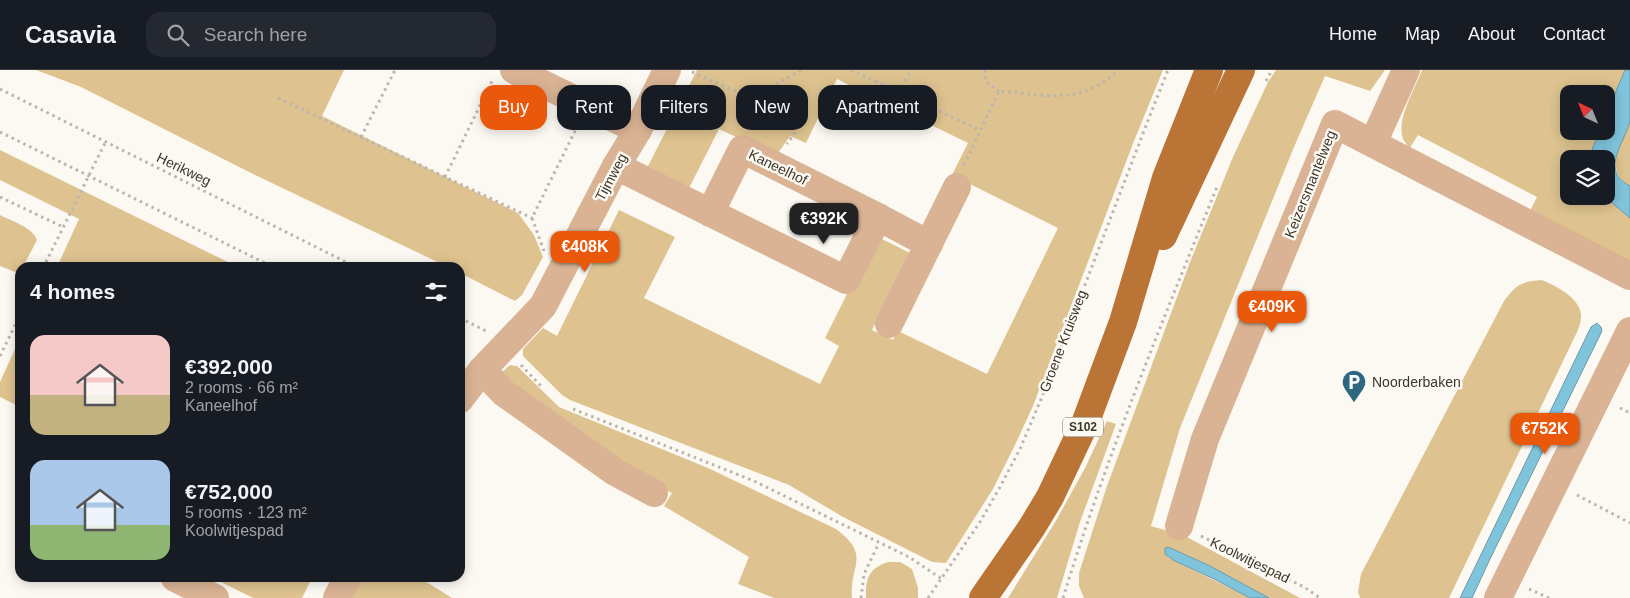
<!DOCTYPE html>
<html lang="en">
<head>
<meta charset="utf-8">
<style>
	body { margin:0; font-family:Helvetica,sans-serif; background:#242831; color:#f1f3f6; height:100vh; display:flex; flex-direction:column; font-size:19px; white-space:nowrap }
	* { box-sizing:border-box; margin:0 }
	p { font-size:16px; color:#9ea1a6 }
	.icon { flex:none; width:28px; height:28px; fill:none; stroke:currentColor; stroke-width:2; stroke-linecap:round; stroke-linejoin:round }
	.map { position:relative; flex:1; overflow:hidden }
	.sheet { position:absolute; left:15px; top:192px; width:450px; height:320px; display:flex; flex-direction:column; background:#171b24; border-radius:15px; box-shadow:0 2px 12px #0003 }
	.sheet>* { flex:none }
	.guide { position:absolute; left:480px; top:15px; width:475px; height:45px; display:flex; gap:10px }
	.needle { width:32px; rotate:317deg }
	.buttons { position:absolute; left:1560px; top:15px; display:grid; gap:10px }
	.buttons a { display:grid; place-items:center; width:55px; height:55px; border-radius:10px; background:#171b24; box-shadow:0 2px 12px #0003; font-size:25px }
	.price { position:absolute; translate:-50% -42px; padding:0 11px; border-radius:10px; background:#ea580c; color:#fff; font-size:16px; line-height:32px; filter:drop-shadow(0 1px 2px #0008) }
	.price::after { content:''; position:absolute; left:50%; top:30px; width:15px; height:11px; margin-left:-8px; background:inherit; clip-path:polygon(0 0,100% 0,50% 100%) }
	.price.on { background:#222; color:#fff }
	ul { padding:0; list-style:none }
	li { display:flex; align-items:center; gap:15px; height:125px; padding:0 15px }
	li span { display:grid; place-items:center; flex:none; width:140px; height:100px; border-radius:15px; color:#555 }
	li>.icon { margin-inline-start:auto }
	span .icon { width:60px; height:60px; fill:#fffc; stroke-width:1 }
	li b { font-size:21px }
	h2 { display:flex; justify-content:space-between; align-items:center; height:60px; padding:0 15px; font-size:21px }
	.pill { padding:0 18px; border-radius:15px; background:#171b24; box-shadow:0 2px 12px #0003; font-size:18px; line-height:45px }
	.pill.on { background:#ea580c; color:#fff }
	header { display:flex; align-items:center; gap:30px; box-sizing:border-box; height:70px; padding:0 25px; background:#171b24; border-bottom:1px solid #363941 }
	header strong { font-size:24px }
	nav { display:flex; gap:28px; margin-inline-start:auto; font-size:18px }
	.search { width:350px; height:45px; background:#242831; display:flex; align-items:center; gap:12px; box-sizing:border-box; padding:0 18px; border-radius:15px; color:#9ea1a6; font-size:19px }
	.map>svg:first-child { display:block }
</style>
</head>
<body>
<header>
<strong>Casavia</strong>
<div class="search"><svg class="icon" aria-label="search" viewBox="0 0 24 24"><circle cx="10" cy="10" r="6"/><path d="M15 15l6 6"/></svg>Search here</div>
<nav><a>Home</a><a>Map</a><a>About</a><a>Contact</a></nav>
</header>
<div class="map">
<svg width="1630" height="528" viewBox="0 0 1630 528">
	<rect width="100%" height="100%" fill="#fcf9f3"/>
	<!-- green -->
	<g fill="#dec390">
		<polygon points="36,0 344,0 322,46 518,143 534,165 543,187 522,225 515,231 460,203 460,198 448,197 251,103 81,17"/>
		<polygon points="697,0 1163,0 1134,71 1033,336 1015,375 993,419 946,493 932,492 843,447 789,415 570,330 562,325 523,286 523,279 543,258 557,266 619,140 675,167 644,228 820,314 839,276 825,268 876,166 910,183 872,260 893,270 898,261 987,304 1058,158 952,105 968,73 837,9 806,73 790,66 776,86 719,59 689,118 647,98"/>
		<polygon points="1276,0 1385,0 1370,21 1325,6 1294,77 1180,358 1151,456 1185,466 1300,528 1269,528 1210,496 1168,477 1166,484 1169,488 1250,528 1084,528 1079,516 1079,503 1107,416 1190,192 1233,87 1268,12"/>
		<path d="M1422 0H1625L1606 45V24H1569V61H1600L1588 89H1569V126H1604L1630 148V193L1530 141 1537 127 1418 65 1409 79C1408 76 1405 72 1403 69 1396 49 1415 19 1422 0Z"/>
		<path d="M1630 50V116C1603 102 1622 70 1630 50Z"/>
		<polygon points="0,80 238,197 57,197 79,149 0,110"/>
		<path d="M0 145C11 151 33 157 37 170L23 197 20 198V204L0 196Z"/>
		<path d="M1542 210C1556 216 1583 229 1581 248 1581 252 1579 256 1578 260L1449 528H1360L1358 522 1361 504 1504 231C1516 215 1522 211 1542 210Z"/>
		<polygon points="20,268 20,337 0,327 0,312"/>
		<path d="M510 295 517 296 559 337 708 398 836 459C872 486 849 495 852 528H774L738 514 749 487 664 436 672 423 637 408 501 303Z"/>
		<polygon points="1107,351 1116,354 1080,452 1057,528 1008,528 1057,449 1085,398"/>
		<path d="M888 492H900L912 499 918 518V528H866C865 509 869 498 888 492Z"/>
		<polygon points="213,508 312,508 302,528 253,528"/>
		<polygon points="359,508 420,508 452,528 346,528"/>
	</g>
	<!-- water -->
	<g fill="#80c4dc" stroke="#6c99a6">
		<path d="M1625 0H1630C1630 14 1630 38 1630 51 1625 72 1599 101 1630 116V148L1604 126H1606V89H1588L1600 61H1606V45Z"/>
		<polygon points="1597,253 1601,257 1602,261 1490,489 1472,528 1460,528 1591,257"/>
		<polygon points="1168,477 1210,496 1269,528 1250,528 1214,509 1173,490 1165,484 1165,478"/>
	</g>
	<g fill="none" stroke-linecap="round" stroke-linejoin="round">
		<!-- path -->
		<g stroke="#bab5ad" stroke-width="3" stroke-dasharray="2.5 4" stroke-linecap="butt">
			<polyline points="851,0 980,60"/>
			<polyline points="985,0 986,12 999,21"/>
			<polyline points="692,2 745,25 768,19 801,0"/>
			<polyline points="1266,11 1272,0"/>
			<polyline points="0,19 358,198"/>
			<polyline points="768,19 796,61 787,74"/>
			<polyline points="898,22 911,0"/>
			<polyline points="278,28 532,148"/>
			<polyline points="0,62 275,198"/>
			<polyline points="361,67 395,0"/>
			<path d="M964 95 999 21C1045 25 1082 36 1118 0"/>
			<polyline points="445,107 492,11"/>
			<polyline points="0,127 63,157"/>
			<polyline points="544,181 532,148 577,57"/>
			<polyline points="43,198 105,73"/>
			<polyline points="460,248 486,261"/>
			<polyline points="0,286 20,245"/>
			<polyline points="521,295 541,316"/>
			<polyline points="1620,338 1630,343"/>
			<polyline points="573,339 754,411 909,487 942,509"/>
			<polyline points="1577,425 1630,453"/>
			<polyline points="1201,466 1304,517 1320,528"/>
			<polyline points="1529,519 1549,528"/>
			<polyline points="861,528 864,504 879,473"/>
			<polyline points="928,528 980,452 1000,417 1020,379 1042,327 1147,53 1168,0"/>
			<path d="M1063 528C1106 388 1162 252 1217 117"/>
		</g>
		<!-- minor -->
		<g stroke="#dab394" stroke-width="28">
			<polyline points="514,0 638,60"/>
			<polyline points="1373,73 1406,0"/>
			<polyline points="616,96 846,210 878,147 742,79 710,143"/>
			<polyline points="878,147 929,174"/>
			<polyline points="889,254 957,117"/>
			<polyline points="482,300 504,323 615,402 654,423"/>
			<polyline points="460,329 482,300 543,236 616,96 638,60 667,0"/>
			<polyline points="1179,456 1205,369 1335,54 1630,206"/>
			<polyline points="175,508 215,528"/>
			<polyline points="337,528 347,508"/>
			<polyline points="1498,528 1630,261"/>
		</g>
		<!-- major -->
		<g stroke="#ba7536" stroke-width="28">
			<polyline points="1163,166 1241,0"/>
			<polyline points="983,528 1032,457 1050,427 1086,351 1123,252 1166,108 1209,0"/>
		</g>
	</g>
	<!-- icons -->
	<defs>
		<symbol id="parking-pin" viewBox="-11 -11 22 30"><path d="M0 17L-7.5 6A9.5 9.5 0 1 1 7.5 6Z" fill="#2d6780" stroke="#fcf9f3"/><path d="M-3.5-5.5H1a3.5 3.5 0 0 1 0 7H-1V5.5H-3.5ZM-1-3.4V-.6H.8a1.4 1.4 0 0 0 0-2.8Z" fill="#fff"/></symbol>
	</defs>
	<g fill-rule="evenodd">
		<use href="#parking-pin" x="1340" y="298" width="28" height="38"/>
	</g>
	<g text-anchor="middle" stroke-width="5" stroke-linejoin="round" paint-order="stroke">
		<!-- shield labels -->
		<rect fill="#fcf9f3" stroke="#767066" stroke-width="1" x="1063" y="347.5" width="40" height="19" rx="4"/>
		<g font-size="12" font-weight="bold" fill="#3c3529">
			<text x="1083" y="361">S102</text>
		</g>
		<!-- street labels -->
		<g font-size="14" fill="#3c3529" stroke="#fcf9f3">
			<text transform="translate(778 97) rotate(26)" y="5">Kaneelhof</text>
			<text transform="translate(184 99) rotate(26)" y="5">Herikweg</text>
			<text transform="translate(611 107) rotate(-62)" y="5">Tijmweg</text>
			<text transform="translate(1310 114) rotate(-68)" y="5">Keizersmantelweg</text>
			<text transform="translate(1063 271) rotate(-69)" y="5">Groene Kruisweg</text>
			<text transform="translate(1250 490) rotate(26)" y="5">Koolwitjespad</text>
		</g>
		<!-- poi labels -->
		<g font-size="14" fill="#3c3529" stroke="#fcf9f3" text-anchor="start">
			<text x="1372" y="317">Noorderbaken</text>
		</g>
	</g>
</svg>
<div class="buttons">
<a><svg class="needle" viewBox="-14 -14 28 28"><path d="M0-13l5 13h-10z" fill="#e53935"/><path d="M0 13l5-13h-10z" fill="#9ea1a6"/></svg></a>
<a><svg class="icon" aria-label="layers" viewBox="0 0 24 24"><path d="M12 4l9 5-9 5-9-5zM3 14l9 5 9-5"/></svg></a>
</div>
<b class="price on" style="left:824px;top:175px">€392K</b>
<b class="price" style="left:585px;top:203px">€408K</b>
<b class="price" style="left:1272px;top:263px">€409K</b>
<b class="price" style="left:1545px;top:385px">€752K</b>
<div class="guide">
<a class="pill on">Buy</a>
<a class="pill">Rent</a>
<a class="pill">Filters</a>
<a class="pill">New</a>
<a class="pill">Apartment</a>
</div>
<section class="sheet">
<h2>4 homes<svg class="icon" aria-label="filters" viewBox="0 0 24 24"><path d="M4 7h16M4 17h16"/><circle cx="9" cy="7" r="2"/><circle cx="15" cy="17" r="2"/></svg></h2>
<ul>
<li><span style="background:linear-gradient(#f6c9c9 60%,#c2b280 0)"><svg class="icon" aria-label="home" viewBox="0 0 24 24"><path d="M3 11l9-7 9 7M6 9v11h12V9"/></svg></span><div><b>€392,000</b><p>2 rooms · 66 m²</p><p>Kaneelhof</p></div></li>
<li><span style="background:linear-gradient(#a9c7e8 65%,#8fb573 0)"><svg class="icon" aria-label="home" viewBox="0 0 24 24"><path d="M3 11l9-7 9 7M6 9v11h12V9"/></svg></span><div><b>€752,000</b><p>5 rooms · 123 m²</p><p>Koolwitjespad</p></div></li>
</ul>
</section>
</div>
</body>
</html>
